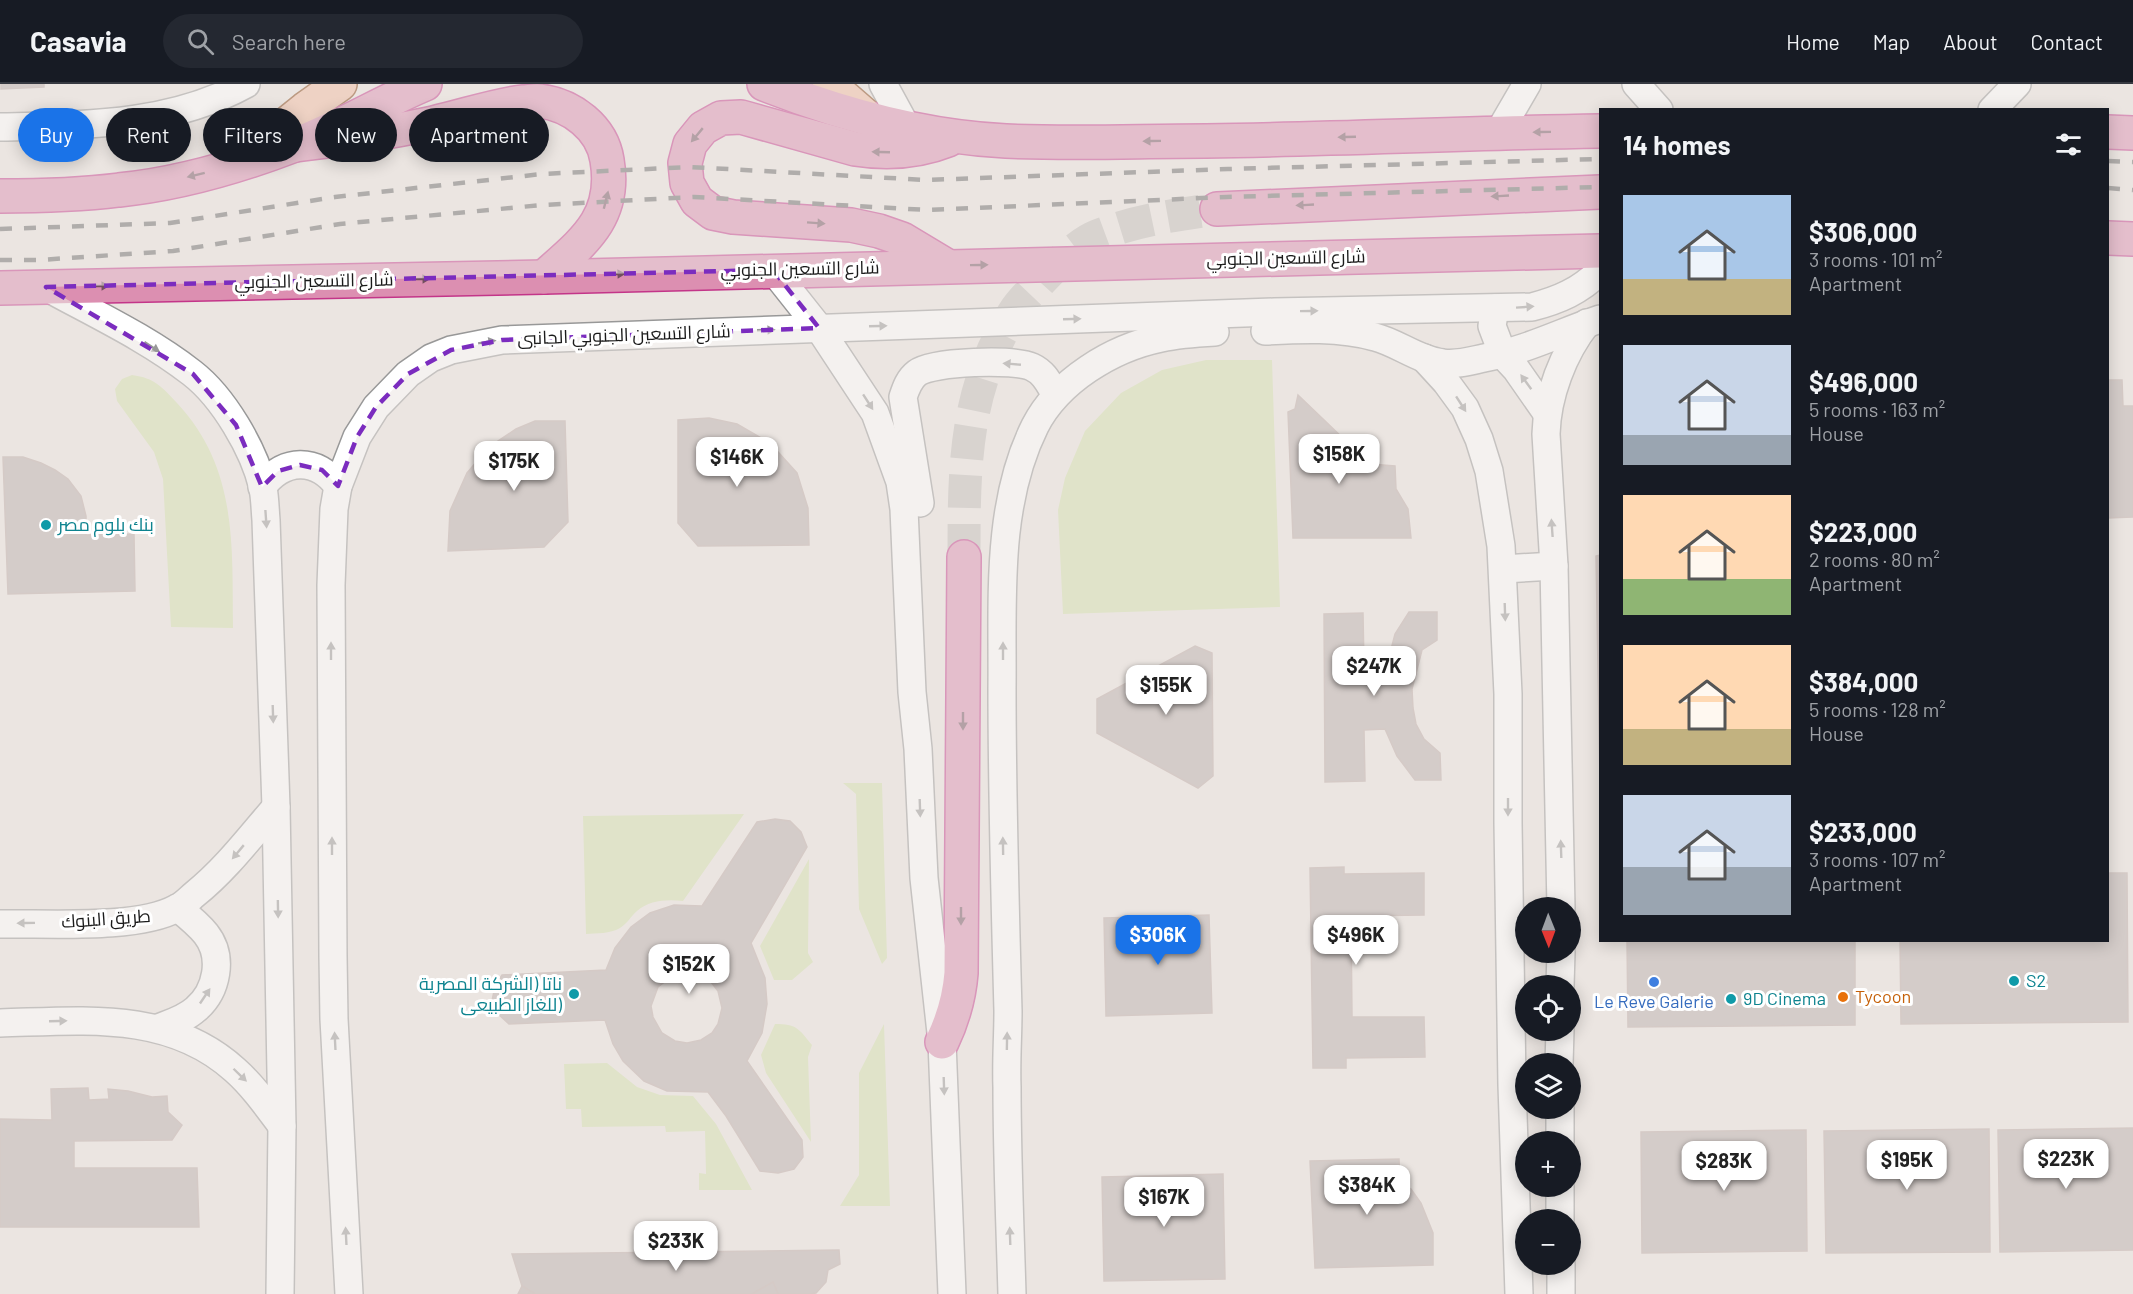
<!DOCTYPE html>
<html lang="en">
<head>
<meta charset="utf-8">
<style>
	body { margin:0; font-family:Barlow,Cairo,sans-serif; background:#242831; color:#f1f3f6; height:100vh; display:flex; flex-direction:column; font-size:22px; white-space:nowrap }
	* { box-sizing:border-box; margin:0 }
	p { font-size:20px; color:#9ea1a6 }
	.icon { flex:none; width:33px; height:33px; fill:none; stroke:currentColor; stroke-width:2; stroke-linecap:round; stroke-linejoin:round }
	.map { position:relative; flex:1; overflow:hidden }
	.side { position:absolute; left:1599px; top:24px; width:510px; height:834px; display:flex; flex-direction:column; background:#171b24; border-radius:0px; box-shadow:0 3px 15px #0003 }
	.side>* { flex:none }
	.hud { position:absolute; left:18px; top:24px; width:570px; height:54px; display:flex; gap:12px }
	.needle { width:39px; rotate:179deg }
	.buttons { position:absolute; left:1515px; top:813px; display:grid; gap:12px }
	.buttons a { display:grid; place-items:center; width:66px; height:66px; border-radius:50%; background:#171b24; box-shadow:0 3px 15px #0003; font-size:30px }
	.price { position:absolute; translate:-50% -51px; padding:0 14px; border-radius:12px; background:#fff; color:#222; font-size:20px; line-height:39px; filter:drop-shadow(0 2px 3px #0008) }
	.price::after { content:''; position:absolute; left:50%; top:36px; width:18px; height:14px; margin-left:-9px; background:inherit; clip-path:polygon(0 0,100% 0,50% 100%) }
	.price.active { background:#1a73e8; color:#fff }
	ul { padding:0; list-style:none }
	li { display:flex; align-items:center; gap:18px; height:150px; padding:0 24px }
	li span { display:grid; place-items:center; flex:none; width:168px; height:120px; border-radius:0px; color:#555 }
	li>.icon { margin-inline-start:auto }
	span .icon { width:72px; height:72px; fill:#fffc; stroke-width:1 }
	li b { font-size:26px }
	h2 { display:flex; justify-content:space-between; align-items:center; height:72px; padding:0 24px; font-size:26px }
	.chip { padding:0 21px; border-radius:27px; background:#171b24; box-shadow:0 3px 15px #0003; font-size:21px; line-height:54px }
	.chip.active { background:#1a73e8; color:#fff }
	header { display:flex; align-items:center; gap:36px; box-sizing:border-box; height:84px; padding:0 30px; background:#171b24; border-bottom:2px solid #363941 }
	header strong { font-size:28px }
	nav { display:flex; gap:33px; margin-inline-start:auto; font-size:21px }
	.search { width:420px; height:54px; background:#242831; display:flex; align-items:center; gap:15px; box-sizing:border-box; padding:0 21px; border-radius:33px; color:#9ea1a6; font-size:22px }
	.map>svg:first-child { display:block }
</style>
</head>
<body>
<header>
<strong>Casavia</strong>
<div class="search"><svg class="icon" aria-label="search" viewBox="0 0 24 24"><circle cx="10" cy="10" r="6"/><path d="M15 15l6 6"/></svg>Search here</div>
<nav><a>Home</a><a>Map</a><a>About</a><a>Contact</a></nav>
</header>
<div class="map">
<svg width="2133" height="1210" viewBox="0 0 2133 1210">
	<rect width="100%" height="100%" fill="#ebe5e1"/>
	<!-- grass -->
	<g fill="#d3e1ab">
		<polygon points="1206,276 1272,276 1280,523 1063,530 1058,426 1065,394 1085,347 1121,309 1162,286"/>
		<path d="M132 291C155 294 162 303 177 319 238 384 232 462 233 544L171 543 163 395 154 368 117 317 115 305 122 295Z"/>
		<polygon points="843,699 882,699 887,874 882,880 859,825 856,710"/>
		<path d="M744 730 683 817C668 815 649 816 637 827 631 832 627 840 620 844 610 850 597 849 586 850L583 732Z"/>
		<polygon points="809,775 808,869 813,878 792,896 774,896 760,862"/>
		<path d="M775 940C797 940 798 944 812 961L808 973 811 1058 766 989 761 971Z"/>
		<polygon points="884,940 890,1122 840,1122 859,1091 859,989"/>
		<polygon points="607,979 637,1003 660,1011 693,1012 716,1040 752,1106 699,1106 699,1089 706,1090 705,1047 666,1048 665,1042 582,1043 581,1025 566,1025 564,980"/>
	</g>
	<!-- building -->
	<g fill="#b8adab" stroke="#bba9a5" stroke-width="1.5" fill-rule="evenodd">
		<polygon points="1,0 44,0 44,3 1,5"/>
		<polygon points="2108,296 2122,296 2123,322 2133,322 2133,433 2108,434"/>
		<polygon points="1298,311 1370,380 1395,382 1396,405 1408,425 1411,454 1293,454 1288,328 1295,325"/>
		<polygon points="709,334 737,340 770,359 797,389 808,424 809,461 698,462 678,439 678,336"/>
		<polygon points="535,337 565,337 568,438 544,463 448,467 450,427 467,389 489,363 516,345"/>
		<polygon points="3,373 23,373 41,379 55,386 68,395 81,412 86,432 86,451 134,450 135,507 8,510"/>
		<polygon points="1600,471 1600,697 1596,472"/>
		<polygon points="1409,528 1437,528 1437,556 1422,566 1412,605 1413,624 1416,640 1424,655 1440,669 1441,696 1415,696 1397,672 1385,645 1364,646 1365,697 1325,698 1324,530 1363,529 1364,581 1387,581 1395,550"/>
		<polygon points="1195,562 1212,569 1213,692 1198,704 1097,649 1097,615"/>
		<path d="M775 735 790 737 801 748 807 763 751 859 765 894 767 920 762 949 747 977 802 1056 803 1073 794 1085 778 1089 760 1087 726 1032 708 1008 667 1007 644 997 623 977 613 960 605 936 509 940 497 929 492 917 495 902 502 891 606 886 615 864 631 843 650 829 674 821 702 822 757 738ZM685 888 694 889 711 898 718 907 722 924 718 940 712 949 701 956 687 959 675 957 662 949 653 933 651 922 658 903 675 890Z"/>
		<polygon points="1344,783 1344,790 1424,789 1424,831 1351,832 1352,933 1424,933 1425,973 1346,974 1346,984 1313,984 1310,784"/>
		<polygon points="2108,789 2127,789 2128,938 1901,940 1900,856 2108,856"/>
		<polygon points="1209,831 1212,929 1106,932 1104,834"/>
		<polygon points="1627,856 1855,856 1855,941 1628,943"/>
		<polygon points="88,1004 89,1016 109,1015 108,1005 128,1007 152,1013 167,1012 168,1028 182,1041 172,1056 74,1057 74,1084 197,1084 199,1143 0,1143 0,1035 52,1036 51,1005"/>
		<polygon points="2133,1044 2133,1166 2000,1168 1998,1046"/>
		<polygon points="1989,1045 1990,1168 1826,1169 1824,1047"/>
		<polygon points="1806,1046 1807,1167 1642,1169 1641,1048"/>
		<polygon points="1399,1075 1400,1098 1411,1105 1421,1119 1433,1149 1433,1181 1315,1184 1310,1077"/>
		<polygon points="1223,1090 1225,1195 1104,1197 1102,1093"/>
		<polygon points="839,1166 840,1180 828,1186 826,1198 816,1209 810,1210 778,1210 773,1198 752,1210 535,1210 522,1202 512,1170"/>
		<polygon points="773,1198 778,1210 752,1210"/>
		<polygon points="522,1202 535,1210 518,1210"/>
	</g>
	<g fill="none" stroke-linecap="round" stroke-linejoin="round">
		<!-- highway-tunnel -->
		<path stroke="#c1bdb9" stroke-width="33" stroke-dasharray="33 16" stroke-linecap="butt" d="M964 473C964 384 964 305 1014 228 1020 218 1030 209 1038 200 1051 185 1079 159 1097 152 1136 136 1176 131 1217 125"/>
		<defs>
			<g id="minor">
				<polyline points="883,0 907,44"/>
				<polyline points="1636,0 1659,26"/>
				<polyline points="1992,26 2017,0"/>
				<path d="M0 43C84 41 170 42 246 0"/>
				<polyline points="1499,48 1527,0"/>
				<polyline points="773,186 819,244 875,329 900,398 904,425 912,608 918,665 924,794 942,958 952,1210"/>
				<path d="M46 203C95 230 147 254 192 289 223 313 254 365 263 404 265 414 265 425 266 436L276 723 282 1042 280 1210"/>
				<polyline points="1495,224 1492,242 1503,271 1516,285 1546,328"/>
				<path d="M1265 247C1300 245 1340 243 1375 253 1398 259 1418 276 1443 279 1457 281 1470 277 1484 274 1527 266 1559 249 1600 235"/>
				<polyline points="1424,274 1446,298 1465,324 1479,355 1489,387 1501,462 1508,610 1508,739 1512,1001 1519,1210"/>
				<path d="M262 403C284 374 316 373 338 402"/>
				<path d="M920 419 903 313C906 304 909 295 917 289 933 277 1015 275 1032 283 1045 289 1049 300 1056 311"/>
				<polyline points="1503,485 1554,482"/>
				<path d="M1561 824 1554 482 1546 350C1547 312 1563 269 1587 239"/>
				<path d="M0 840C46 839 138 846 177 824 184 821 189 815 195 810 226 785 250 753 276 723"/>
				<polyline points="1560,902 1561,868"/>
				<path d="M0 939C82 937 169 926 235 986 253 1002 267 1022 282 1042"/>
				<path d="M158 944C171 939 185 935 196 925 217 907 224 873 206 850 198 840 188 832 178 824"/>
				<polyline points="1559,980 1560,946"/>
				<polyline points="1560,1024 1560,1058"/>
				<polyline points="1560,1102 1560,1136"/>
				<polyline points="1561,1180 1561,1210"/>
				<path d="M349 1210 334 935 333 872 331 501 334 425 338 402 357 353 376 323 408 290 431 274 451 266 502 256 1274 228 1532 223C1559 216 1580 207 1600 187"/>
				<path d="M1012 1210C1010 1141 1007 1072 1007 1003 1006 977 1008 952 1008 927 1005 819 1002 712 1002 605 1003 519 995 422 1035 342 1058 297 1112 264 1161 254 1179 250 1196 249 1215 248"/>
			</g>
			<g id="major">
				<polyline points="829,0 867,33"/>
				<polyline points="237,80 305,25 340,0"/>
			</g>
			<g id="highway">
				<path d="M764 0C840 30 924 53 1006 57 1073 60 1139 57 1206 57 1337 55 1469 49 1600 47"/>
				<polyline points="2108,48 2133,49"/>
				<path d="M294 61C341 56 387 49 433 39 464 32 492 22 522 18 528 18 535 16 540 17 572 21 602 44 607 76 617 134 583 158 544 193"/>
				<path d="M0 112C40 112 79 111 119 106 178 100 237 83 292 62 338 45 380 19 425 0"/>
				<polyline points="1217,125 1600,108"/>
				<polyline points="2108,154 2133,155"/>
				<path d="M947 182 902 155 879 147 851 141 733 133 713 129 697 117 687 99 685 79 690 60 703 44 721 34 741 33 855 65C887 70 918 68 948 56"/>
				<polyline points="0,204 544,193 1600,167"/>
				<path d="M942 958C953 935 959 915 961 889L964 473"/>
			</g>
		</defs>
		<!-- minor casing -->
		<use href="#minor" stroke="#989898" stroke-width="30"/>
		<!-- major casing -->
		<use href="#major" stroke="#833f0e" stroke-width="36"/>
		<!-- highway casing -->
		<use href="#highway" stroke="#c33589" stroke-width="36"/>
		<!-- minor -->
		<use href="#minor" stroke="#fff" stroke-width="27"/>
		<!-- major -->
		<use href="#major" stroke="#f1baa0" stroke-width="33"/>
		<!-- highway -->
		<use href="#highway" stroke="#dc8fb1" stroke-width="33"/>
		<!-- rail -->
		<g stroke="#696969" stroke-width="4.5" stroke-dasharray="12 12" stroke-linecap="butt">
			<polyline points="2108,77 2133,78"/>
			<polyline points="2108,104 2133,106"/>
			<polyline points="0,145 170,139 335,113 542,90 690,83 926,96 1228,85 1600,75"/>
			<polyline points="0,176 39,176 173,167 340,140 542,121 694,113 927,126 1227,113 1600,103"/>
		</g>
	</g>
	<!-- one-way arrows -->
	<defs><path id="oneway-solid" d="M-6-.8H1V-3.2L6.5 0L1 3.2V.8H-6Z" transform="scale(1.5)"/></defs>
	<g fill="#724f5e">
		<use href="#oneway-solid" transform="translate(1542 48) rotate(179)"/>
		<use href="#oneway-solid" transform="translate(697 51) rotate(130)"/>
		<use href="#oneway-solid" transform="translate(1347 53) rotate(178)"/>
		<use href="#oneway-solid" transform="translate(1152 57) rotate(179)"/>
		<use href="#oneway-solid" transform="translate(881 68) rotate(-178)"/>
		<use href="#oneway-solid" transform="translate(196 91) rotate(166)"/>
		<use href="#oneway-solid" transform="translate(1500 112) rotate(177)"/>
		<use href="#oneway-solid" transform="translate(606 116) rotate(-76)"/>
		<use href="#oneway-solid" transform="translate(1305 121) rotate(177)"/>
		<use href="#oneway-solid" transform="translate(816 139) rotate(4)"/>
		<use href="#oneway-solid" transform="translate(979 181) rotate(-1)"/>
		<use href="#oneway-solid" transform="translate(616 190) rotate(-2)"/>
		<use href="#oneway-solid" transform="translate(421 195) rotate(-1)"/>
		<use href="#oneway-solid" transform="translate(100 202) rotate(-1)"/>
		<use href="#oneway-solid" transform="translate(963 637) rotate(90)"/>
		<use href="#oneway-solid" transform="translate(961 832) rotate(90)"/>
	</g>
	<g fill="#989898">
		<use href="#oneway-solid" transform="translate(1525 223) rotate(-4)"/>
		<use href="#oneway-solid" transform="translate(1309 227) rotate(-1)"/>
		<use href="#oneway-solid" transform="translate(1072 235) rotate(-2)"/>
		<use href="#oneway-solid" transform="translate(878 242) rotate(-2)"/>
		<use href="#oneway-solid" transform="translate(766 246) rotate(-2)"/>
		<use href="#oneway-solid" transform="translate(487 258) rotate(-9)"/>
		<use href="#oneway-solid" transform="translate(152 263) rotate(33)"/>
		<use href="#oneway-solid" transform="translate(1012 280) rotate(-175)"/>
		<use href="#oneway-solid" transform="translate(1526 298) rotate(-126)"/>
		<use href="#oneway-solid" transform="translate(868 318) rotate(57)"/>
		<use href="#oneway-solid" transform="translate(1461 320) rotate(57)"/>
		<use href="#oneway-solid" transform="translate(266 435) rotate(86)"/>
		<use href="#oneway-solid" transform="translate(1552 444) rotate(-94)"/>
		<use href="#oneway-solid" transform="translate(1505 528) rotate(88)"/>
		<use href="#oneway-solid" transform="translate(331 567) rotate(-90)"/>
		<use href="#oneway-solid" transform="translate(1003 567) rotate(-90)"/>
		<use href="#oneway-solid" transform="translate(273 630) rotate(88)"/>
		<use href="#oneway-solid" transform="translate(1508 723) rotate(90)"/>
		<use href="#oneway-solid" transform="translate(920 724) rotate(88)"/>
		<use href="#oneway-solid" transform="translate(332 762) rotate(-90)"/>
		<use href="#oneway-solid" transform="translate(1003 762) rotate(-91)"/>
		<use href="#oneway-solid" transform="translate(1561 765) rotate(-92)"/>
		<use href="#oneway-solid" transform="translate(238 768) rotate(130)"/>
		<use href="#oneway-solid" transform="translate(278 825) rotate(89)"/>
		<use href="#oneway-solid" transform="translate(26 839) rotate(179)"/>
		<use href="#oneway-solid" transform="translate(205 912) rotate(-56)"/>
		<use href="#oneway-solid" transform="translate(58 937) rotate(-2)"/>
		<use href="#oneway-solid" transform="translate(335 957) rotate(-93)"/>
		<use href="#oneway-solid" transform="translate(1007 957) rotate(-89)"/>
		<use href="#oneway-solid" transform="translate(240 991) rotate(44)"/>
		<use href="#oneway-solid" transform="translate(944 1002) rotate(88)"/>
		<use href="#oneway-solid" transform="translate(346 1152) rotate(-93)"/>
		<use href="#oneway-solid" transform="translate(1010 1152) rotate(-92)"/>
	</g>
	<!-- marked area -->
	<path d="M0 0H2133V1210H0ZM773 186 819 244 502 256 451 266 408 290 376 323 357 353 338 402 322 386 300 381 278 387 262 403 236 341 193 290 46 203Z" fill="#ebe5e1" fill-opacity=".55" fill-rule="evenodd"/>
	<path fill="none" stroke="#7b2cbf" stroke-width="4.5" stroke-dasharray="12 8" stroke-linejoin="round" d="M773 186 819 244 502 256 451 266 408 290 376 323 357 353 338 402 322 386 300 381 278 387 262 403 236 341 193 290 46 203Z"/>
	<!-- markers -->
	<g fill="#0f9aa8" stroke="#fff" stroke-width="2">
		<circle cx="46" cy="441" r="6"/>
		<circle cx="2014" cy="897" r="6"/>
		<circle cx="574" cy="910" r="6"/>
		<circle cx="1731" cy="915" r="6"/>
	</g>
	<circle fill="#3f7fe0" stroke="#fff" stroke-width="2" cx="1654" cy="898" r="6"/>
	<circle fill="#e8710a" stroke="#fff" stroke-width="2" cx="1843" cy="913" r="6"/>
	<g text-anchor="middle" stroke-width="6" stroke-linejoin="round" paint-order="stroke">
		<!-- street labels -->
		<g font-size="18" fill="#1b1b1b" stroke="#fff">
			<text transform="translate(1286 174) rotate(-1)" y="6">شارع التسعين الجنوبي</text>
			<text transform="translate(800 185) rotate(-1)" y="6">شارع التسعين الجنوبي</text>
			<text transform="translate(314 197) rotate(-1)" y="6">شارع التسعين الجنوبي</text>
			<text transform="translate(624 251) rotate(-2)" y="6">شارع التسعين الجنوبي الجانبى</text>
			<text transform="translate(106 835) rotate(-4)" y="6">طريق البنوك</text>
		</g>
		<!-- culture labels -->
		<g font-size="18" fill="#0d838f" stroke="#fff" text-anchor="start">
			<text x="58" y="447">بنك بلوم مصر</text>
			<text x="2026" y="903">S2</text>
			<text x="562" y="906" text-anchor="end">ناتا (الشركة المصرية<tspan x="562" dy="21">للغاز الطبيعى)</tspan></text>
			<text x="1743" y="921">9D Cinema</text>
		</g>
		<!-- food labels -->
		<g font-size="18" fill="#c56008" stroke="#fff" text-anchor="start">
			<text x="1855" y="919">Tycoon</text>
		</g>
		<!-- shop labels -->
		<g font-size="18" fill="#366cbe" stroke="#fff">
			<text x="1654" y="924">Le Reve Galerie</text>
		</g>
	</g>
</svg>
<div class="buttons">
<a><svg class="needle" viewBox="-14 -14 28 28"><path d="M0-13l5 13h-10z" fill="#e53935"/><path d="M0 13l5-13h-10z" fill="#9ea1a6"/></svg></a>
<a><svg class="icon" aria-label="locate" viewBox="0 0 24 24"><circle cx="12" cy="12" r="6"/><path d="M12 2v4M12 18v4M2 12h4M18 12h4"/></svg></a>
<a><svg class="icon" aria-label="layers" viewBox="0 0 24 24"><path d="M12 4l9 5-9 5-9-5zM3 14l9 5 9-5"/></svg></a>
<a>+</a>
<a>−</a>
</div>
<b class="price" style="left:1339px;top:401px">$158K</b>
<b class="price" style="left:737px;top:404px">$146K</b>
<b class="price" style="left:514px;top:408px">$175K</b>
<b class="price" style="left:1374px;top:613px">$247K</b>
<b class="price" style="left:1166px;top:632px">$155K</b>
<b class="price active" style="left:1158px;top:882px">$306K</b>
<b class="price" style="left:1356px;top:882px">$496K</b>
<b class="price" style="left:689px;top:911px">$152K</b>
<b class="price" style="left:2066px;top:1106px">$223K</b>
<b class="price" style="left:1907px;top:1107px">$195K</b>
<b class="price" style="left:1724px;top:1108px">$283K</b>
<b class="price" style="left:1367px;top:1132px">$384K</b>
<b class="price" style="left:1164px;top:1144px">$167K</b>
<b class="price" style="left:676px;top:1188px">$233K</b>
<div class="hud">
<a class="chip active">Buy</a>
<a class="chip">Rent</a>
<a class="chip">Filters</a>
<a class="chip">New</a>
<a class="chip">Apartment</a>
</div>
<section class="side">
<h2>14 homes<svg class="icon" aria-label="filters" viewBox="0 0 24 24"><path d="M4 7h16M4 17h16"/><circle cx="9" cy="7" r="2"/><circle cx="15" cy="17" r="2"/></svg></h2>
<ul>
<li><span style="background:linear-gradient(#a9c7e8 70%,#c2b280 0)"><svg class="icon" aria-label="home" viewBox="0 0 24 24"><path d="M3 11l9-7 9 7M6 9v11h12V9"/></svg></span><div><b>$306,000</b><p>3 rooms · 101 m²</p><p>Apartment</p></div></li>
<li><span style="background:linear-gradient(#c9d6e8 75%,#9aa5b1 0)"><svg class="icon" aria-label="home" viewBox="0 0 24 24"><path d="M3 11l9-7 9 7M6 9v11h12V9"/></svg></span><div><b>$496,000</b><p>5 rooms · 163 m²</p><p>House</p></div></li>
<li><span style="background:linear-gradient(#ffd9b3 70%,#8fb573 0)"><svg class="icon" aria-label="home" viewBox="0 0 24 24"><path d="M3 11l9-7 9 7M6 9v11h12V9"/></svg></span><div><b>$223,000</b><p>2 rooms · 80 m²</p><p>Apartment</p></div></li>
<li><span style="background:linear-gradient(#ffd9b3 70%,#c2b280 0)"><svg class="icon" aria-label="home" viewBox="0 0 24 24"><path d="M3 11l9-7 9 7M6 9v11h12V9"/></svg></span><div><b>$384,000</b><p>5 rooms · 128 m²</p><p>House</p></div></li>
<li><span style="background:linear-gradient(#c9d6e8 60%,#9aa5b1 0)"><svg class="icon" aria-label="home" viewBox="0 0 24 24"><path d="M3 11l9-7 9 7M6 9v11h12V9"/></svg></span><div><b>$233,000</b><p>3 rooms · 107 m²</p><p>Apartment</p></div></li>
</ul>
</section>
</div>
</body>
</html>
